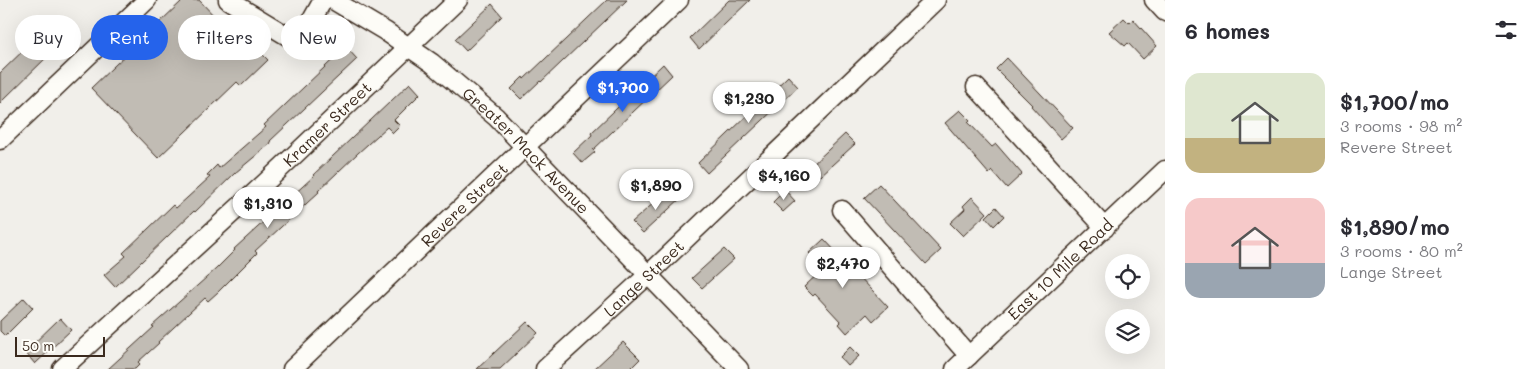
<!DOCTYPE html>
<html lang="en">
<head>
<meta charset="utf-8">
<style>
	body { margin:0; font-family:Mali,sans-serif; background:#f7f7f7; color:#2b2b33; height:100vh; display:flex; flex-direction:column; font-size:19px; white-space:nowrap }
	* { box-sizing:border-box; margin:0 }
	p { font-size:16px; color:#7c7c81 }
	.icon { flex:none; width:28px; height:28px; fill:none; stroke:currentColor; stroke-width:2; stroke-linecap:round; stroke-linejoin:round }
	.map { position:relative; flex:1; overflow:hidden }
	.panel { display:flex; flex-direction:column; background:#fff; width:375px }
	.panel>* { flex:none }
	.banner { position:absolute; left:15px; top:15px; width:475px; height:45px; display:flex; gap:10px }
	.fabs { position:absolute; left:1105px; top:254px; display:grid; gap:10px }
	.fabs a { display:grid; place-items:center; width:45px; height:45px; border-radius:50%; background:#fff; box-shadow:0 5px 20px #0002; font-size:25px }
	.scale { position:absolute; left:15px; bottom:12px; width:90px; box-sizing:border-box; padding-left:5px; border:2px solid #3b2a1e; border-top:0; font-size:14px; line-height:18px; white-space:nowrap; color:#3b2a1e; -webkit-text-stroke:4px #fdfcf7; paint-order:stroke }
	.price { position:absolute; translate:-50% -42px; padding:0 11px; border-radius:18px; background:#fff; color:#222; font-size:16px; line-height:32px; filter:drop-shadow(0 1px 2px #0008) }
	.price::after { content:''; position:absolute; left:50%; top:30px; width:15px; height:11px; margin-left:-8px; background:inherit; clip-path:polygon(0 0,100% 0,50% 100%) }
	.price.selected { background:#2563eb; color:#fff }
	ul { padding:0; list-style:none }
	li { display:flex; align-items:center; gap:15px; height:125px; padding:0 20px }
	li span { display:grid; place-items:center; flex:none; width:140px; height:100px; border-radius:15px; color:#555 }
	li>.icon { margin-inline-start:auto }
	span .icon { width:60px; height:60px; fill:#fffc; stroke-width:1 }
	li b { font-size:21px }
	h2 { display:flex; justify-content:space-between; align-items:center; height:60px; padding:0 20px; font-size:21px }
	.pill { padding:0 18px; border-radius:22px; background:#fff; box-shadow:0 5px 20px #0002; font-size:18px; line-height:45px }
	.pill.selected { background:#2563eb; color:#fff }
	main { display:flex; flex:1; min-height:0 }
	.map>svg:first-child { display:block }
</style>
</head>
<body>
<main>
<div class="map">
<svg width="1165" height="369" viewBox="0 0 1165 369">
	<rect width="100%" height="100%" fill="#f1efea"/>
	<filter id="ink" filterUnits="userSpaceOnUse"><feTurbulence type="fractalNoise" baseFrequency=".02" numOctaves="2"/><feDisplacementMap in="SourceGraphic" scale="10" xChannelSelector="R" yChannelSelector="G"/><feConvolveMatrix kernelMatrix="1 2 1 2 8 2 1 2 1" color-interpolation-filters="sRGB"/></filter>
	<g filter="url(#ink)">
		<!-- building -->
		<g fill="#c1bcb4" stroke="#3b2a1e">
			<polygon points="183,0 199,0 238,41 249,30 262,44 257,49 268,60 241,86 237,82 158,158 91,88"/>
			<polygon points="607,0 627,0 541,82 540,81 521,99 511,89 523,77 524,79"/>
			<polygon points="729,0 750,0 699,49 690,38"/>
			<polygon points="492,4 502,16 466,51 455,39"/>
			<polygon points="1124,18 1129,23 1133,19 1157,46 1143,59 1128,43 1125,46 1109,32"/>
			<polygon points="51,30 66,45 56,54 53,51 0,103 0,73 29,45 32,48"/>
			<polygon points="346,47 357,59 270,141 271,143 235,173 195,212 194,211 115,287 104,275 126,256 123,253 173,205 176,208 210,177 207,175 217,165 219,168 266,127 264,125"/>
			<polygon points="1007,58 1073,128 1061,139 1031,106 1032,105 996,69"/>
			<polygon points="663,64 672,75 593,150 595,152 582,163 573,153 592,135 591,133"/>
			<polygon points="788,76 798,87 707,173 698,163"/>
			<polygon points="410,83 420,94 394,120 400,126 393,133 387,127 358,153 318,191 319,192 255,251 257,253 218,292 208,301 205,298 158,342 159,343 138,362 140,364 135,369 108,369 154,327 152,326 216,269 235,250 234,249 314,176 313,175"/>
			<polygon points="960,110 970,120 968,122 992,147 996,144 1022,174 1007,188 992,171 989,174 945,123"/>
			<polygon points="845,134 855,144 820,176 811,166"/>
			<polygon points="879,184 941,250 926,264 864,198"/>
			<polygon points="671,188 681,198 643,233 632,222"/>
			<polygon points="785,190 795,201 783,212 773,202"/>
			<polygon points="972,197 987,213 963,236 950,223 965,209 963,206"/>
			<polygon points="996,207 1004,216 994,226 986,217"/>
			<polygon points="824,239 888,307 873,321 867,314 847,333 839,324 841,322 815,294 813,296 804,287 824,268 809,253"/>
			<polygon points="724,249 734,259 702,288 692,278"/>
			<polygon points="24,298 33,308 5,336 0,331 0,321"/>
			<polygon points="60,318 71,330 35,364 25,352"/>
			<polygon points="527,322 538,333 518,352 500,369 477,369"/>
			<polygon points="623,342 640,359 630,369 594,369"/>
			<polygon points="850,347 859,356 848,366 840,357"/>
		</g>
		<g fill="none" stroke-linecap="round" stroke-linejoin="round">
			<defs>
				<g id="minor">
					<polyline points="228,0 289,37 309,25 323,0"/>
					<path id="s1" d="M333 0 385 31 432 63 496 117 739 369"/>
					<polyline points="1154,0 1165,12"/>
					<polyline points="976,87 1105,228"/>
					<polyline points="0,140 147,0"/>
					<polyline points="842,210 969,356"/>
					<path id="s2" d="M62 369 265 183 458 0"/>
					<path id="s3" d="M292 369 679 0"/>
					<path id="s4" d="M545 369 648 275 936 0"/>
					<path id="s5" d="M955 369 1165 170"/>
				</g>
			</defs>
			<!-- minor casing -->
			<use href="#minor" stroke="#3b2a1e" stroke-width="21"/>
			<!-- minor -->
			<use href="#minor" stroke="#fdfcf7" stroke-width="18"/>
		</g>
	</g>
	<g text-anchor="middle" stroke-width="5" stroke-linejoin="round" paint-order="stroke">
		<!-- street labels -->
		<g font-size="16" fill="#3b2a1e" stroke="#fdfcf7">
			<text dy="6" stroke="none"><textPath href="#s2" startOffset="361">Kramer Street</textPath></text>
			<text dy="6" stroke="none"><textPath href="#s1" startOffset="246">Greater Mack Avenue</textPath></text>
			<text dy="6" stroke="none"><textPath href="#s3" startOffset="238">Revere Street</textPath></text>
			<text dy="6" stroke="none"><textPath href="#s5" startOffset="145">East 10 Mile Road</textPath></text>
			<text dy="6" stroke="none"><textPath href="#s4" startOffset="134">Lange Street</textPath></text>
		</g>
	</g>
</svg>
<div class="fabs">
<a><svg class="icon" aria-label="locate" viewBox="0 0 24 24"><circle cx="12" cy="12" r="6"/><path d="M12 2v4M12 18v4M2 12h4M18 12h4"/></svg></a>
<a><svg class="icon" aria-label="layers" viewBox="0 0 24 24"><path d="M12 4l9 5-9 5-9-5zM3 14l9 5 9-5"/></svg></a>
</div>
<div class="scale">50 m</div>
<b class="price selected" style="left:623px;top:113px">$1,700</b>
<b class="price" style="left:749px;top:124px">$1,230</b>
<b class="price" style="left:784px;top:201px">$4,160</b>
<b class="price" style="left:656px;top:211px">$1,890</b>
<b class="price" style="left:268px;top:229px">$1,310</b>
<b class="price" style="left:843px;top:289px">$2,470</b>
<div class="banner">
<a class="pill">Buy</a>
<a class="pill selected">Rent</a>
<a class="pill">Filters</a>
<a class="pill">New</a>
</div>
</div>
<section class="panel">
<h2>6 homes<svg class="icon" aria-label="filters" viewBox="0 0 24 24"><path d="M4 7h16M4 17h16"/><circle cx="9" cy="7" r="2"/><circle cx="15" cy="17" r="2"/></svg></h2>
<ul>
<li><span style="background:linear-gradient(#dfe7d0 65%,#c2b280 0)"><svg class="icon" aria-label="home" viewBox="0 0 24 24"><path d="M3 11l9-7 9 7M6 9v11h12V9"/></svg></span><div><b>$1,700/mo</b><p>3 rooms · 98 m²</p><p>Revere Street</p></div></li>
<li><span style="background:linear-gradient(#f6c9c9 65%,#9aa5b1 0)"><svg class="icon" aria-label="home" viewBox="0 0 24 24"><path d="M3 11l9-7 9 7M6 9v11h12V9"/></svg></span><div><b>$1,890/mo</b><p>3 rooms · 80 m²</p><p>Lange Street</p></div></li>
</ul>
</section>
</main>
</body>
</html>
